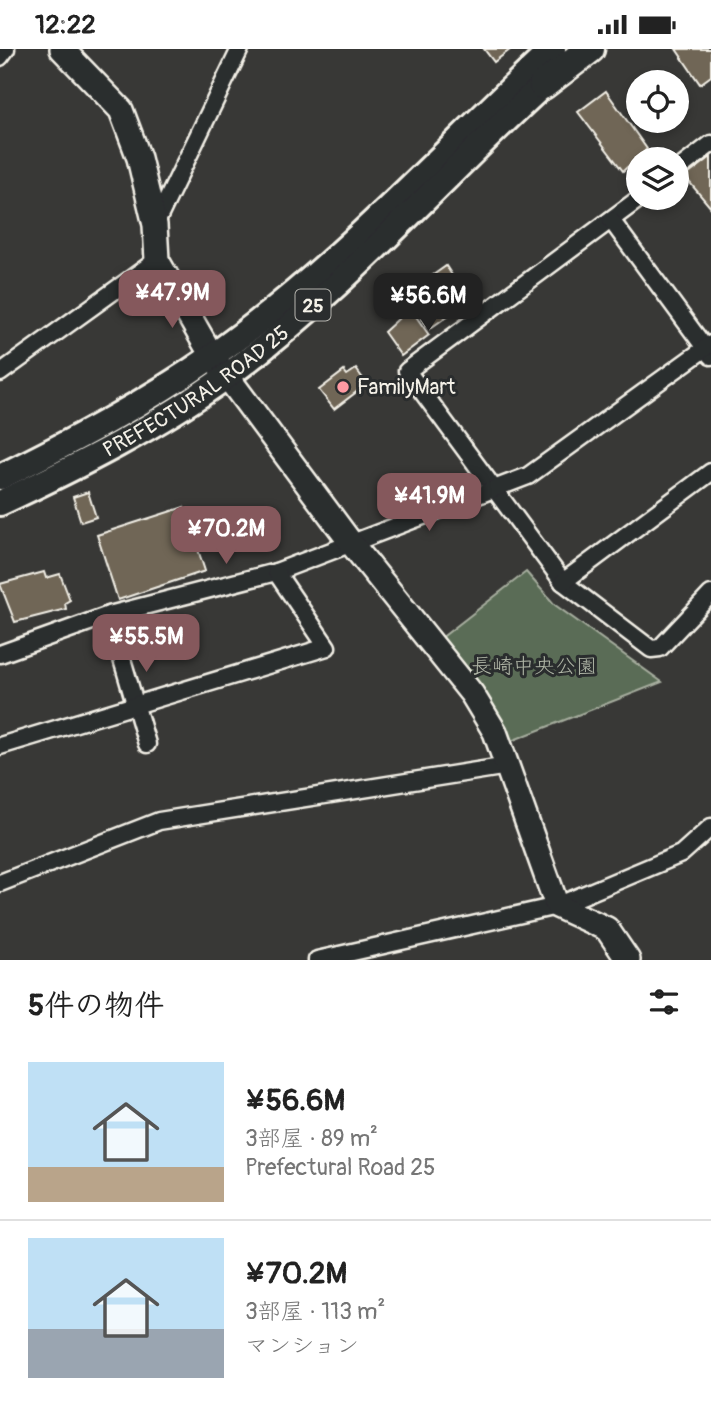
<!DOCTYPE html>
<html lang="ja">
<head>
<meta charset="utf-8">
<style>
	body { margin:0; font-family:Pangolin,"Klee One",sans-serif; background:#f6f6f6; color:#222; height:100vh; display:flex; flex-direction:column; font-size:26px; white-space:nowrap }
	* { box-sizing:border-box; margin:0 }
	p { font-size:23px; color:#767676 }
	.icon { flex:none; width:38px; height:38px; fill:none; stroke:currentColor; stroke-width:2; stroke-linecap:round; stroke-linejoin:round }
	.map { position:relative; height:911px; overflow:hidden }
	.sheet { display:flex; flex-direction:column; background:#fff; flex:1 }
	.sheet>* { flex:none }
	.controls { position:absolute; left:626px; top:21px; display:grid; gap:14px }
	.controls a { display:grid; place-items:center; width:63px; height:63px; border-radius:50%; background:#fff; box-shadow:0 4px 10px #0003; font-size:35px }
	.price { position:absolute; translate:-50% -60px; padding:0 16px; border-radius:14px; background:#85585c; color:#fff; font-size:23px; line-height:46px; filter:drop-shadow(0 2px 4px #0008) }
	.price::after { content:''; position:absolute; left:50%; top:42px; width:21px; height:16px; margin-left:-10px; background:inherit; clip-path:polygon(0 0,100% 0,50% 100%) }
	.price.on { background:#222; color:#fff }
	ul { padding:0; list-style:none }
	li { display:flex; align-items:center; gap:21px; height:175px; padding:0 28px }
	li+li { border-top:2px solid #e0e0e0 }
	li span { display:grid; place-items:center; flex:none; width:196px; height:140px; border-radius:0px; color:#555 }
	li>.icon { margin-inline-start:auto }
	span .icon { width:84px; height:84px; fill:#fffc; stroke-width:1 }
	li b { font-size:30px }
	h2 { display:flex; justify-content:space-between; align-items:center; height:84px; padding:0 28px; font-size:30px }
	.status { display:flex; justify-content:space-between; align-items:center; height:49px; padding:0 35px; background:#fff; direction:ltr }
	.status svg { height:19px; fill:currentColor }
	.map>svg:first-child { display:block }
</style>
</head>
<body>
<div class="status"><b>12:22</b><svg viewBox="0 0 49 12"><path d="M0 12V9h3v3zM5 12V6h3v6zM10 12V3h3v9zM15 12V0h3v12zM26 1h20v11H26zM47 4h2v5h-2z"/></svg></div>
<div class="map">
<svg width="711" height="911" viewBox="0 0 711 911">
	<rect width="100%" height="100%" fill="#383836"/>
	<filter id="ink" filterUnits="userSpaceOnUse"><feTurbulence type="fractalNoise" baseFrequency=".0143" numOctaves="2"/><feDisplacementMap in="SourceGraphic" scale="14" xChannelSelector="R" yChannelSelector="G"/><feConvolveMatrix kernelMatrix="1 2 1 2 8 2 1 2 1" color-interpolation-filters="sRGB"/></filter>
	<g filter="url(#ink)">
		<!-- green -->
		<polygon fill="#5a6c56" stroke="#a7ae9f" stroke-width="2" points="526,523 555,556 662,633 511,692 440,590"/>
		<!-- building -->
		<g fill="#6f6657" stroke="#f4f1e8" stroke-width="2">
			<polygon points="484,0 511,0 494,13"/>
			<polygon points="676,0 711,0 711,27 700,35"/>
			<polygon points="606,42 647,100 623,122 578,63"/>
			<polygon points="711,108 711,159 685,128"/>
			<polygon points="446,217 469,252 429,280 405,246"/>
			<polygon points="410,259 429,286 401,307 384,283"/>
			<polygon points="356,320 367,335 334,360 319,341 344,322 347,326"/>
			<polygon points="88,443 96,468 81,473 73,448"/>
			<polygon points="184,458 205,522 118,551 97,486"/>
			<polygon points="44,523 46,529 60,525 70,551 65,554 66,560 15,573 0,535"/>
		</g>
		<g fill="none" stroke-linecap="round" stroke-linejoin="round">
			<defs>
				<g id="street">
					<polyline points="0,8 6,0"/>
					<polyline points="677,121 711,95"/>
					<polyline points="640,149 407,322 563,533 651,600 660,599 711,545"/>
					<polyline points="611,171 711,307"/>
					<polyline points="155,176 240,0"/>
					<polyline points="0,324 157,211"/>
					<polyline points="563,533 711,423"/>
					<polyline points="109,566 147,695"/>
					<polyline points="0,605 109,566 276,523 528,427 711,295"/>
					<polyline points="0,697 327,598 276,523"/>
					<polyline points="0,834 159,772 508,717"/>
					<polyline points="317,911 557,857 681,805 711,778"/>
				</g>
				<polyline id="secondary" points="62,0 121,61 139,109 155,176 157,211 212,307 351,494 472,645 495,683 557,857 607,880 628,911"/>
				<g id="primary">
					<path d="M0 428C73 392 145 354 211 308 337 220 441 104 553 0"/>
					<path id="s1" d="M0 454C77 418 159 377 227 327 348 238 445 124 556 24"/>
				</g>
				<polyline id="highway" points="543,36 590,0"/>
			</defs>
			<!-- street casing -->
			<use href="#street" stroke="#f4f1e8" stroke-width="21"/>
			<!-- secondary casing -->
			<use href="#secondary" stroke="#f4f1e8" stroke-width="28"/>
			<!-- primary casing -->
			<use href="#primary" stroke="#f4f1e8" stroke-width="30"/>
			<!-- highway casing -->
			<use href="#highway" stroke="#f4f1e8" stroke-width="33"/>
			<!-- street -->
			<use href="#street" stroke="#2a2d2e" stroke-width="16"/>
			<!-- secondary -->
			<use href="#secondary" stroke="#2a2d2e" stroke-width="23"/>
			<!-- primary -->
			<use href="#primary" stroke="#2a2d2e" stroke-width="24"/>
			<!-- highway -->
			<use href="#highway" stroke="#2a2d2e" stroke-width="28"/>
		</g>
	</g>
	<!-- markers -->
	<circle fill="#ff9aa2" stroke="#2a2d2e" stroke-width="2.5" cx="343" cy="338" r="7"/>
	<g text-anchor="middle" stroke-width="6" stroke-linejoin="round" paint-order="stroke">
		<!-- shield labels -->
		<rect fill="#2a2d2e" stroke="#b7b6b0" stroke-width="2" x="295.5" y="240.5" width="35" height="31" rx="5"/>
		<g font-size="19" font-weight="bold" fill="#f4f1e8">
			<text x="313" y="263">25</text>
		</g>
		<!-- poi labels -->
		<g font-size="21" fill="#f4f1e8" stroke="#2a2d2e" text-anchor="start">
			<text x="357" y="345">FamilyMart</text>
		</g>
		<!-- street labels -->
		<g font-size="21" fill="#f4f1e8" stroke="#2a2d2e">
			<text dy="7" stroke="none"><textPath href="#s1" startOffset="226">PREFECTURAL ROAD 25</textPath></text>
		</g>
		<!-- park labels -->
		<g font-size="21" fill="#afb5a6" stroke="#2a2d2e">
			<text x="534" y="624">長崎中央公園</text>
		</g>
	</g>
</svg>
<div class="controls">
<a><svg class="icon" aria-label="locate" viewBox="0 0 24 24"><circle cx="12" cy="12" r="6"/><path d="M12 2v4M12 18v4M2 12h4M18 12h4"/></svg></a>
<a><svg class="icon" aria-label="layers" viewBox="0 0 24 24"><path d="M12 4l9 5-9 5-9-5zM3 14l9 5 9-5"/></svg></a>
</div>
<b class="price" style="left:172px;top:281px">¥47.9M</b>
<b class="price on" style="left:428px;top:284px">¥56.6M</b>
<b class="price" style="left:429px;top:484px">¥41.9M</b>
<b class="price" style="left:226px;top:517px">¥70.2M</b>
<b class="price" style="left:146px;top:625px">¥55.5M</b>
</div>
<section class="sheet">
<h2>5件の物件<svg class="icon" aria-label="filters" viewBox="0 0 24 24"><path d="M4 7h16M4 17h16"/><circle cx="9" cy="7" r="2"/><circle cx="15" cy="17" r="2"/></svg></h2>
<ul>
<li><span style="background:linear-gradient(#bfe0f5 75%,#b9a48a 0)"><svg class="icon" aria-label="home" viewBox="0 0 24 24"><path d="M3 11l9-7 9 7M6 9v11h12V9"/></svg></span><div><b>¥56.6M</b><p>3部屋 · 89 m²</p><p>Prefectural Road 25</p></div></li>
<li><span style="background:linear-gradient(#bfe0f5 65%,#9aa5b1 0)"><svg class="icon" aria-label="home" viewBox="0 0 24 24"><path d="M3 11l9-7 9 7M6 9v11h12V9"/></svg></span><div><b>¥70.2M</b><p>3部屋 · 113 m²</p><p>マンション</p></div></li>
</ul>
</section>
</body>
</html>
